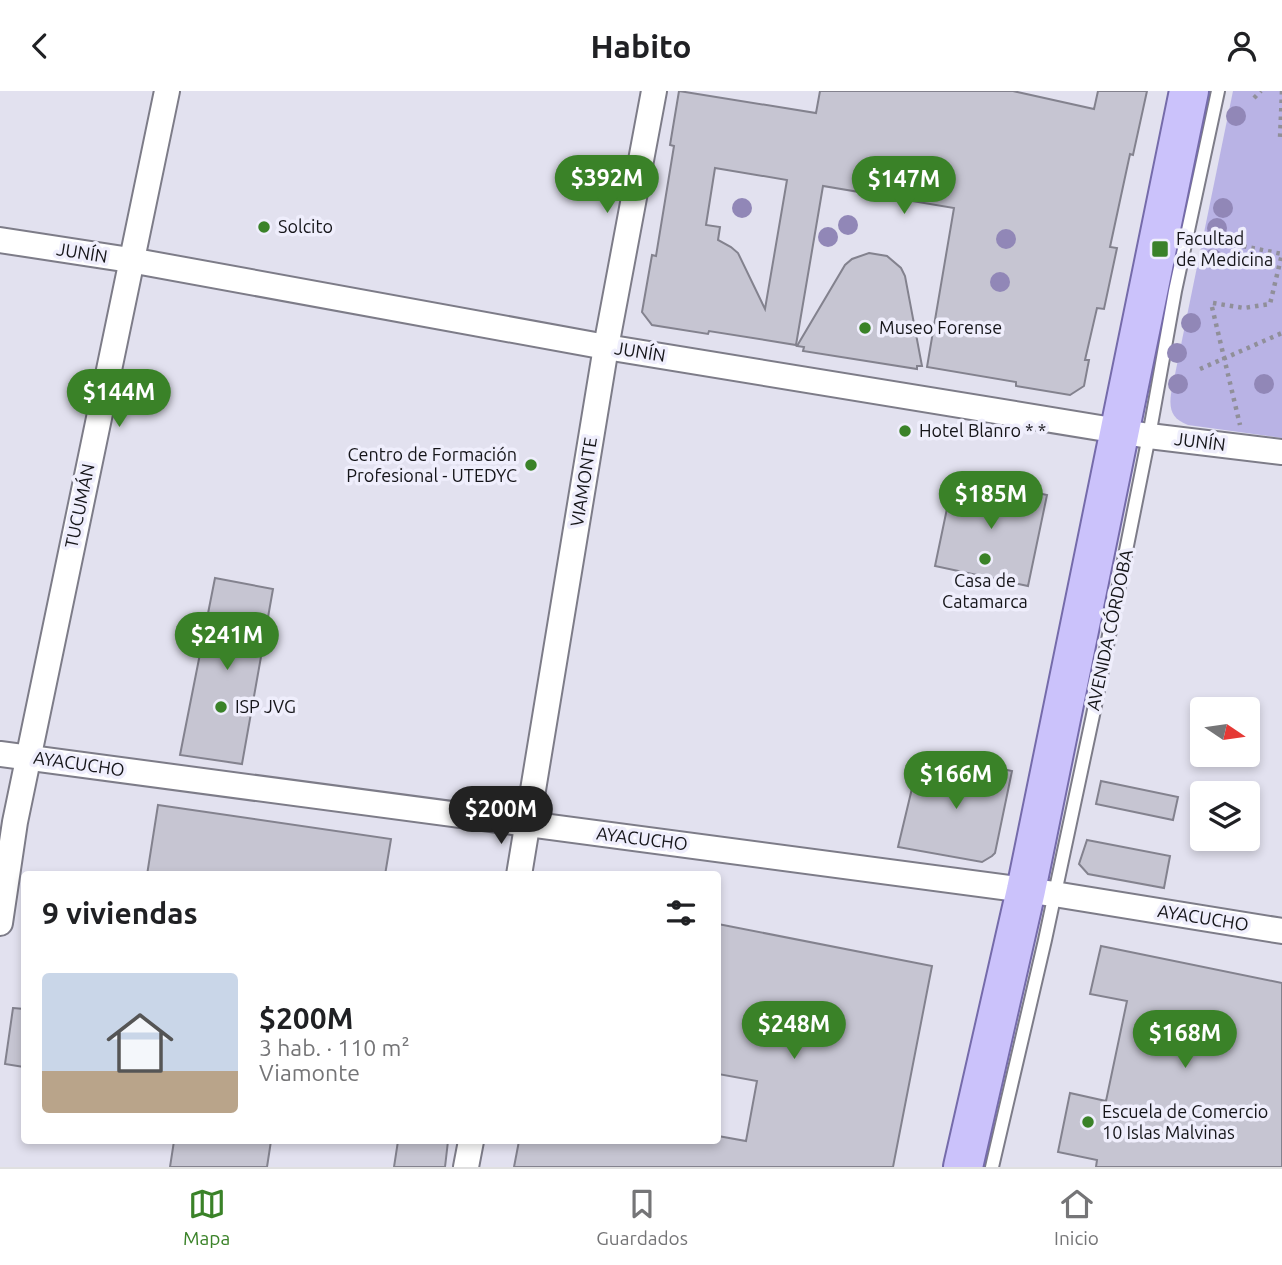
<!DOCTYPE html>
<html lang="es">
<head>
<meta charset="utf-8">
<style>
	body { margin:0; font-family:Ubuntu,sans-serif; background:#f2f2f2; color:#202124; height:100vh; display:flex; flex-direction:column; font-size:26px; white-space:nowrap }
	* { box-sizing:border-box; margin:0 }
	p { font-size:23px; color:#757577 }
	.icon { flex:none; width:38px; height:38px; fill:none; stroke:currentColor; stroke-width:2; stroke-linecap:round; stroke-linejoin:round }
	.map { position:relative; flex:1; overflow:hidden }
	.sheet { position:absolute; left:21px; top:780px; width:700px; height:273px; display:flex; flex-direction:column; background:#fff; border-radius:7px; box-shadow:0 4px 10px #0003 }
	.sheet>* { flex:none }
	.needle { width:46px; rotate:103deg }
	.tools { position:absolute; left:1190px; top:606px; display:grid; gap:14px }
	.tools a { display:grid; place-items:center; width:70px; height:70px; border-radius:7px; background:#fff; box-shadow:0 4px 10px #0003; font-size:35px }
	.price { position:absolute; translate:-50% -60px; padding:0 16px; border-radius:24px; background:#3a8228; color:#fff; font-size:23px; line-height:46px; filter:drop-shadow(0 2px 4px #0008) }
	.price::after { content:''; position:absolute; left:50%; top:42px; width:21px; height:16px; margin-left:-10px; background:inherit; clip-path:polygon(0 0,100% 0,50% 100%) }
	.price.on { background:#222; color:#fff }
	ul { padding:0; list-style:none }
	li { display:flex; align-items:center; gap:21px; height:175px; padding:0 21px }
	li+li { border-top:2px solid #e0e0e0 }
	li span { display:grid; place-items:center; flex:none; width:196px; height:140px; border-radius:7px; color:#555 }
	li>.icon { margin-inline-start:auto }
	span .icon { width:84px; height:84px; fill:#fffc; stroke-width:1 }
	li b { font-size:30px }
	h2 { display:flex; justify-content:space-between; align-items:center; height:84px; padding:0 21px; font-size:30px }
	header { display:flex; justify-content:space-between; align-items:center; height:91px; padding:0 21px; background:#fff; font-size:32px; font-weight:700 }
	.tab-bar { display:flex; justify-content:space-around; align-items:center; height:98px; border-top:2px solid #e0e0e0; background:#fff; font-size:19px; color:#757577 }
	.tab-bar a { display:grid; justify-items:center; gap:4px }
	.tab-bar .on { color:#3a8228 }
	.map>svg:first-child { display:block }
</style>
</head>
<body>
<header><svg class="icon" aria-label="back" viewBox="0 0 24 24"><path d="M15 5l-7 7 7 7"/></svg>Habito<svg class="icon" aria-label="person" viewBox="0 0 24 24"><circle cx="12" cy="8" r="4"/><path d="M4 21q1-7 8-7t8 7"/></svg></header>
<div class="map">
<svg width="1282" height="1076" viewBox="0 0 1282 1076">
	<rect width="100%" height="100%" fill="#e2e1ef"/>
	<!-- green -->
	<path fill="#b9b3e5" d="M1233 0H1282V347L1188 334C1172 328 1169 319 1171 303Z"/>
	<!-- building -->
	<g fill="#c6c5d2" stroke="#83828e" stroke-width="2" fill-rule="evenodd">
		<path d="M679 0 816 22 820 0H1013L1094 18 1098 0H1147L1133 64 1130 63 1110 156 1117 157 1104 218 1097 217 1085 269H1089L1084 295 1070 304 1016 295V291L927 276 954 117 823 95 796 254 709 240 708 243 652 234 642 221 652 164 656 165 674 55 670 54ZM715 77 787 89 765 218 738 162 731 156 718 149 720 136 706 134Z"/>
		<polygon points="869,162 887,165 901,177 905,185 922,275 917,275 917,278 803,260 804,256 797,255 845,174 852,168"/>
		<polygon points="954,384 1047,404 1028,495 935,475"/>
		<polygon points="215,487 273,498 242,673 180,664"/>
		<polygon points="919,668 977,682 978,673 1012,680 995,762 992,765 982,771 898,756"/>
		<polygon points="1101,690 1178,706 1173,729 1096,713"/>
		<polygon points="158,714 391,748 385,784 147,784"/>
		<polygon points="1087,749 1170,765 1164,797 1088,783 1079,773"/>
		<polygon points="718,833 932,875 893,1076 514,1076 519,1050 718,1050 718,1045 746,1050 757,990 718,983"/>
		<polygon points="1101,855 1282,892 1282,1076 1096,1076 1097,1069 1058,1061 1070,1002 1106,1010 1127,910 1090,903"/>
		<polygon points="13,917 24,918 24,976 5,973"/>
		<polygon points="174,1050 271,1050 267,1076 170,1076"/>
		<polygon points="398,1050 448,1050 445,1076 394,1076"/>
	</g>
	<g fill="none" stroke-linecap="round" stroke-linejoin="round">
		<defs>
			<polyline id="lane" points="992,1076 1045,849 1093,624 1149,345 1175,200 1218,0"/>
			<g id="street">
				<polyline points="0,149 130,169 606,256 1149,345 1282,361"/>
				<polyline points="0,663 1054,803 1282,840"/>
				<polyline points="519,784 606,256 654,0"/>
				<polyline points="0,832 15,731 167,0"/>
				<polyline points="466,1076 471,1050"/>
			</g>
			<polyline id="primary" points="963,1076 1026,799 1189,0"/>
		</defs>
		<!-- lane casing -->
		<use href="#lane" stroke="#7d7c88" stroke-width="16"/>
		<!-- street casing -->
		<use href="#street" stroke="#7d7c88" stroke-width="28"/>
		<!-- primary casing -->
		<use href="#primary" stroke="#756baa" stroke-width="42"/>
		<!-- path -->
		<g stroke="#908f99" stroke-width="4.5" stroke-dasharray="3.5 5" stroke-linecap="butt">
			<polyline points="1282,0 1280,47 1282,48"/>
			<polyline points="1254,7 1261,0"/>
			<polyline points="1243,155 1282,163"/>
			<polyline points="1213,212 1244,217 1270,213 1282,163"/>
			<polyline points="1212,216 1240,334"/>
			<polyline points="1200,278 1282,242"/>
		</g>
		<!-- lane -->
		<use href="#lane" stroke="#fff" stroke-width="12"/>
		<!-- street -->
		<use href="#street" stroke="#fff" stroke-width="24"/>
		<!-- primary -->
		<use href="#primary" stroke="#cbc2fb" stroke-width="38"/>
	</g>
	<!-- trees -->
	<g fill="#9187b7">
		<circle cx="1236" cy="25" r="10"/>
		<circle cx="742" cy="117" r="10"/>
		<circle cx="1223" cy="117" r="10"/>
		<circle cx="848" cy="134" r="10"/>
		<circle cx="1217" cy="137" r="10"/>
		<circle cx="828" cy="146" r="10"/>
		<circle cx="1006" cy="148" r="10"/>
		<circle cx="1213" cy="168" r="10"/>
		<circle cx="1000" cy="191" r="10"/>
		<circle cx="1191" cy="232" r="10"/>
		<circle cx="1177" cy="262" r="10"/>
		<circle cx="1178" cy="293" r="10"/>
		<circle cx="1264" cy="293" r="10"/>
	</g>
	<!-- markers -->
	<g fill="#3a8228" stroke="#efeefc" stroke-width="2.5">
		<circle cx="264" cy="136" r="7"/>
		<rect x="1151" y="149" width="18" height="18" rx="3.5"/>
		<circle cx="865" cy="237" r="7"/>
		<circle cx="905" cy="340" r="7"/>
		<circle cx="531" cy="374" r="7"/>
		<circle cx="985" cy="468" r="7"/>
		<circle cx="221" cy="616" r="7"/>
		<circle cx="1088" cy="1031" r="7"/>
	</g>
	<g text-anchor="middle" stroke-width="7" stroke-linejoin="round" paint-order="stroke">
		<!-- poi labels -->
		<g font-size="18" fill="#151519" stroke="#efeefc" text-anchor="start">
			<text x="278" y="142">Solcito</text>
			<text x="1176" y="154">Facultad<tspan x="1176" dy="21">de Medicina</tspan></text>
			<text x="879" y="243">Museo Forense</text>
			<text x="919" y="346">Hotel Blanro * *</text>
			<text x="517" y="370" text-anchor="end">Centro de Formación<tspan x="517" dy="21">Profesional - UTEDYC</tspan></text>
			<text x="985" y="496" text-anchor="middle">Casa de<tspan x="985" dy="21">Catamarca</tspan></text>
			<text x="235" y="622">ISP JVG</text>
			<text x="1102" y="1027">Escuela de Comercio<tspan x="1102" dy="21">10 Islas Malvinas</tspan></text>
		</g>
		<!-- street labels -->
		<g font-size="18" fill="#151519" stroke="#efeefc">
			<text transform="translate(82 162) rotate(9)" y="6">JUNÍN</text>
			<text transform="translate(640 261) rotate(9)" y="6">JUNÍN</text>
			<text transform="translate(1200 351) rotate(7)" y="6">JUNÍN</text>
			<text transform="translate(584 391) rotate(-81)" y="6">VIAMONTE</text>
			<text transform="translate(80 415) rotate(-78)" y="6">TUCUMÁN</text>
			<text transform="translate(1110 539) rotate(-78)" y="6">AVENIDA CÓRDOBA</text>
			<text transform="translate(79 673) rotate(8)" y="6">AYACUCHO</text>
			<text transform="translate(642 748) rotate(7)" y="6">AYACUCHO</text>
			<text transform="translate(1203 827) rotate(9)" y="6">AYACUCHO</text>
		</g>
	</g>
</svg>
<div class="tools">
<a><svg class="needle" viewBox="-14 -14 28 28"><path d="M0-13l5 13h-10z" fill="#e53935"/><path d="M0 13l5-13h-10z" fill="#757577"/></svg></a>
<a><svg class="icon" aria-label="layers" viewBox="0 0 24 24"><path d="M12 4l9 5-9 5-9-5zM3 14l9 5 9-5"/></svg></a>
</div>
<b class="price" style="left:607px;top:124px">$392M</b>
<b class="price" style="left:904px;top:125px">$147M</b>
<b class="price" style="left:119px;top:338px">$144M</b>
<b class="price" style="left:991px;top:440px">$185M</b>
<b class="price" style="left:227px;top:581px">$241M</b>
<b class="price" style="left:956px;top:720px">$166M</b>
<b class="price on" style="left:501px;top:755px">$200M</b>
<b class="price" style="left:794px;top:970px">$248M</b>
<b class="price" style="left:1185px;top:979px">$168M</b>
<section class="sheet">
<h2>9 viviendas<svg class="icon" aria-label="filters" viewBox="0 0 24 24"><path d="M4 7h16M4 17h16"/><circle cx="9" cy="7" r="2"/><circle cx="15" cy="17" r="2"/></svg></h2>
<ul>
<li><span style="background:linear-gradient(#c9d6e8 70%,#b9a48a 0)"><svg class="icon" aria-label="home" viewBox="0 0 24 24"><path d="M3 11l9-7 9 7M6 9v11h12V9"/></svg></span><div><b>$200M</b><p>3 hab. · 110 m²</p><p>Viamonte</p></div></li>
</ul>
</section>
</div>
<nav class="tab-bar">
<a class="on"><svg class="icon" aria-label="map" viewBox="0 0 24 24"><path d="M3 6l6-2 6 2 6-2v14l-6 2-6-2-6 2zM9 4v14M15 6v14"/></svg>Mapa</a>
<a><svg class="icon" aria-label="saved" viewBox="0 0 24 24"><path d="M7 4h10v16l-5-4-5 4z"/></svg>Guardados</a>
<a><svg class="icon" aria-label="home" viewBox="0 0 24 24"><path d="M3 11l9-7 9 7M6 9v11h12V9"/></svg>Inicio</a>
</nav>
</body>
</html>
